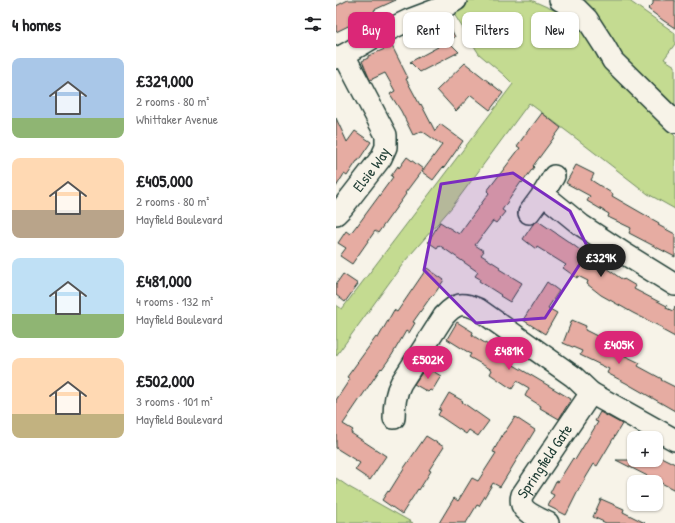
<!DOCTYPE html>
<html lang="en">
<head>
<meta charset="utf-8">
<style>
	body { margin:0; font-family:"Patrick Hand",sans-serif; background:#f2f2f2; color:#202124; height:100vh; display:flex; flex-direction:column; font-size:15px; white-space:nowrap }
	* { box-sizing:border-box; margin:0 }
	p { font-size:13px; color:#757577 }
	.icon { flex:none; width:22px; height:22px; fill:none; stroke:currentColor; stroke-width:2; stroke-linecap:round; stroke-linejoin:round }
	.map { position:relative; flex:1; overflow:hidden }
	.side { display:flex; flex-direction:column; background:#fff; width:336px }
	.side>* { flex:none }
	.guide { position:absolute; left:12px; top:12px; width:267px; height:36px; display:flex; gap:8px }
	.controls { position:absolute; left:291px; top:431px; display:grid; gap:8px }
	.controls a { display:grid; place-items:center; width:36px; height:36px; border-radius:8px; background:#fff; box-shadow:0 1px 3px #0004; font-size:20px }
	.price { position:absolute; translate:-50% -34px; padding:0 9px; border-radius:14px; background:#db2777; color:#fff; font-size:13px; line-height:26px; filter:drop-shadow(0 1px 2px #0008) }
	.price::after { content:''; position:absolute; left:50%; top:24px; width:12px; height:9px; margin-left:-6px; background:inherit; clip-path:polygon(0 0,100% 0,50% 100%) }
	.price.active { background:#222; color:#fff }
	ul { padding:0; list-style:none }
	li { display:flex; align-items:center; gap:12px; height:100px; padding:0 12px }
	li span { display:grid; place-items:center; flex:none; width:112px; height:80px; border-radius:8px; color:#555 }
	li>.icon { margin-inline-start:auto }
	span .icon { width:48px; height:48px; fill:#fffc; stroke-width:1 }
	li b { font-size:17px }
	h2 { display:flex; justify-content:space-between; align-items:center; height:48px; padding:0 12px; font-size:17px }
	.pill { padding:0 14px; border-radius:8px; background:#fff; box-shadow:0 1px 3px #0004; font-size:14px; line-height:36px }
	.pill.active { background:#db2777; color:#fff }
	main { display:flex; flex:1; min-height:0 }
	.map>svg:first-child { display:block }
</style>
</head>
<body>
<main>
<section class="side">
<h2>4 homes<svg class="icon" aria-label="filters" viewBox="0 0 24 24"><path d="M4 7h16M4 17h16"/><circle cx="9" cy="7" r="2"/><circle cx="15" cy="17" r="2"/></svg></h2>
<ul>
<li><span style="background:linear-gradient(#a9c7e8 75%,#8fb573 0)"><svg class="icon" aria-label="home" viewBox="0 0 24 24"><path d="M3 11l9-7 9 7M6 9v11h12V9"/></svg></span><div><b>£329,000</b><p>2 rooms · 80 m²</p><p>Whittaker Avenue</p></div></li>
<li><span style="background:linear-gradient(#ffd9b3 65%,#b9a48a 0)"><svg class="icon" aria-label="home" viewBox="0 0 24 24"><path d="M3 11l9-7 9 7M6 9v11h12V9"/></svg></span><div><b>£405,000</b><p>2 rooms · 80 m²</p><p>Mayfield Boulevard</p></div></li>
<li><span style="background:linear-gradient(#bfe0f5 70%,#8fb573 0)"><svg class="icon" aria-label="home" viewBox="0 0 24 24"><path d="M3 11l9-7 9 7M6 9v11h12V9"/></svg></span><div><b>£481,000</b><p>4 rooms · 132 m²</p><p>Mayfield Boulevard</p></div></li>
<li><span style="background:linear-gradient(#ffd9b3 70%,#c2b280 0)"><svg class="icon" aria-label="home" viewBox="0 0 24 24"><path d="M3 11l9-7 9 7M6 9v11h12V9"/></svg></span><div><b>£502,000</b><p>3 rooms · 101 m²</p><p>Mayfield Boulevard</p></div></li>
</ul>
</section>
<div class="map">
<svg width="339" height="523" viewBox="0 0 339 523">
	<rect width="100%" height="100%" fill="#f7f3e8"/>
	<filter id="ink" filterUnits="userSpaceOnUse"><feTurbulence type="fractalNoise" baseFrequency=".025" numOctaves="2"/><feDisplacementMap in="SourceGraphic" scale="8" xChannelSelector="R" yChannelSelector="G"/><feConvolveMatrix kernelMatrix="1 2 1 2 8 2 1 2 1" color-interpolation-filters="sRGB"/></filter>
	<g filter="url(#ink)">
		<!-- green -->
		<g fill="#c4db91" stroke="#728c62">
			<polygon points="133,0 195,0 227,14 240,24 253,41 271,70 301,100 339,136 339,209 312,194 237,136 193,103 116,207 69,261 0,356 0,305 6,309 177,84 168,75 143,54 118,14 131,3"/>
			<polygon points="244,0 292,0 339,33 339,44 328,59 339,66 339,109 283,51"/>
			<polygon points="0,478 13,487 77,523 0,523"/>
		</g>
		<!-- building -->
		<g fill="#e6aca2" stroke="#1f3d34">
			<polygon points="12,0 60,0 38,10 39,13 0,32 0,6"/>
			<polygon points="317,0 339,0 339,28 328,21 312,9 317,4"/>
			<polygon points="110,19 119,37 112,41 123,52 84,72 74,62 102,47 91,26"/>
			<polygon points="56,46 72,78 70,79 84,105 85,104 99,131 104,124 127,141 108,168 107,167 97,180 86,172 106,145 86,131 77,135 65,111 54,94 59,91 49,73 34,80 26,61 32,58 32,56"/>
			<polygon points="129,63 167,93 154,110 135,95 120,111 101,90"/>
			<polygon points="206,113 225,128 197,166 198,167 186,183 185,182 166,210 169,212 160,223 157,221 139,245 148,251 145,255 164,267 163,269 186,283 174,302 164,296 165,295 143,281 144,279 139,276 142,272 103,245 101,248 92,242 104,222 123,234 153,193 151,191 184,148 181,146 194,128 194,129"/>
			<polygon points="0,118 11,142 19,131 35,142 22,161 21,161 11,176 8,174 0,187"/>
			<polygon points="71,157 87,169 69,193 70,194 42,233 39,231 16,264 4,256 10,248 2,243 10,231 14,234 21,225 21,226 57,177 55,176 62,166 63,168"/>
			<polygon points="240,165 258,174 255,180 277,194 276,196 323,223 322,225 339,234 339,257 293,233 295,228 272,217 273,214 251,201 254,196 230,183"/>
			<polygon points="202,221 236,244 269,269 270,268 287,280 288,279 300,286 298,289 331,306 330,308 337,311 339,307 339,337 326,330 327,328 297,313 265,295 251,284 252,281 242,276 241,278 227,268 230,265 201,247 200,249 187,239 197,224"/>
			<polygon points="91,268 108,280 97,296 96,295 77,322 79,323 73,333 70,331 56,355 46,369 45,368 7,424 17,430 15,433 50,456 34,480 19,470 24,463 0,448 0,400 14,379 11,377 40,337 42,338 58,310 61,312"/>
			<polygon points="7,274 22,284 9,302 0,295 0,284"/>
			<polygon points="211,282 223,291 212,308 221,313 209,334 187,320"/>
			<polygon points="236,320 250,326 249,330 277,344 275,349 304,363 302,366 326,379 325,380 339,387 339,411 290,383 271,373 273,369 244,355 246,351 227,343"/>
			<polygon points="121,322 137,332 136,335 178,361 176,364 235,399 223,419 204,408 205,406 189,396 193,388 181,381 176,389 154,374 156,370 133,357 135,354 111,339"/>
			<polygon points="90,367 105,376 96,391 94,390 92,392 78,384"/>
			<polygon points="113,393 127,401 126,402 153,421 142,436 133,430 130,434 102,415 105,410 103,410"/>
			<polygon points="264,412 286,424 261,466 258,464 243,489 230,515 212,506 218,495 214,493 220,481 222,482 237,458 239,460 262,422 259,421"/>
			<polygon points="179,417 199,430 164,487 157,483 143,506 141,505 130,523 103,523 118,498 122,501 136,478 142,481 160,453 157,452 168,432 169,432"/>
			<polygon points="90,436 108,447 93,470 95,471 83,490 82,489 66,514 46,500 52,491 53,492 68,468"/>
			<polygon points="321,455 339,464 339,490 280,460 320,460"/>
			<polygon points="265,499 288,509 287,512 309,523 270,523 257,517"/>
		</g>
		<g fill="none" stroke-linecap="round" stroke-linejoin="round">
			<defs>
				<g id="minor">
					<polyline points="224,0 241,9 251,19 269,47 277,61 339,122"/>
					<polyline points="0,58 8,55 40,36 73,20 110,6 120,0"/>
					<polyline points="207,194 245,225 289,254 339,285"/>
					<polyline points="193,213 207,194 218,176"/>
					<path id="s1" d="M0 214 7 207 45 158 50 147V135L8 55"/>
					<path d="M58 418C58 406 59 394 65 383L108 316C120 303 126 302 142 309L238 377 255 393 339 440"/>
					<path id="s2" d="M212 523C204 519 189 513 186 505 185 502 185 498 186 495L255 393"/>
				</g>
			</defs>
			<!-- minor casing -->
			<use href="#minor" stroke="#1f3d34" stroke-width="24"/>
			<!-- minor -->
			<use href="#minor" stroke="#f7f3e8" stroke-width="21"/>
		</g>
	</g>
	<!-- marked area -->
	<path fill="#7b2cbf" fill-opacity="0.2" stroke="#7b2cbf" stroke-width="3" stroke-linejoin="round" d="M177 173 234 211 253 250 209 318 140 323 88 270 105 184Z"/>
	<g text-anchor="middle" stroke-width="3" stroke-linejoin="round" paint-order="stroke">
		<!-- street labels -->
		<g font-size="15" fill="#1f3d34" stroke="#f7f3e8">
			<text dy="5" stroke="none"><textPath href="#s1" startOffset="57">Elsie Way</textPath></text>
			<text dy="5" stroke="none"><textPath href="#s2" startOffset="83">Springfield Gate</textPath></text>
		</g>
	</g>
</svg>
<div class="controls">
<a>+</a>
<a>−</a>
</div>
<b class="price active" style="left:265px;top:278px">£329K</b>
<b class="price" style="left:283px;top:365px">£405K</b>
<b class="price" style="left:173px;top:371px">£481K</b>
<b class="price" style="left:92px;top:380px">£502K</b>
<div class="guide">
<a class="pill active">Buy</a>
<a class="pill">Rent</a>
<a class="pill">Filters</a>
<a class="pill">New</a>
</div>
</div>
</main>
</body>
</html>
